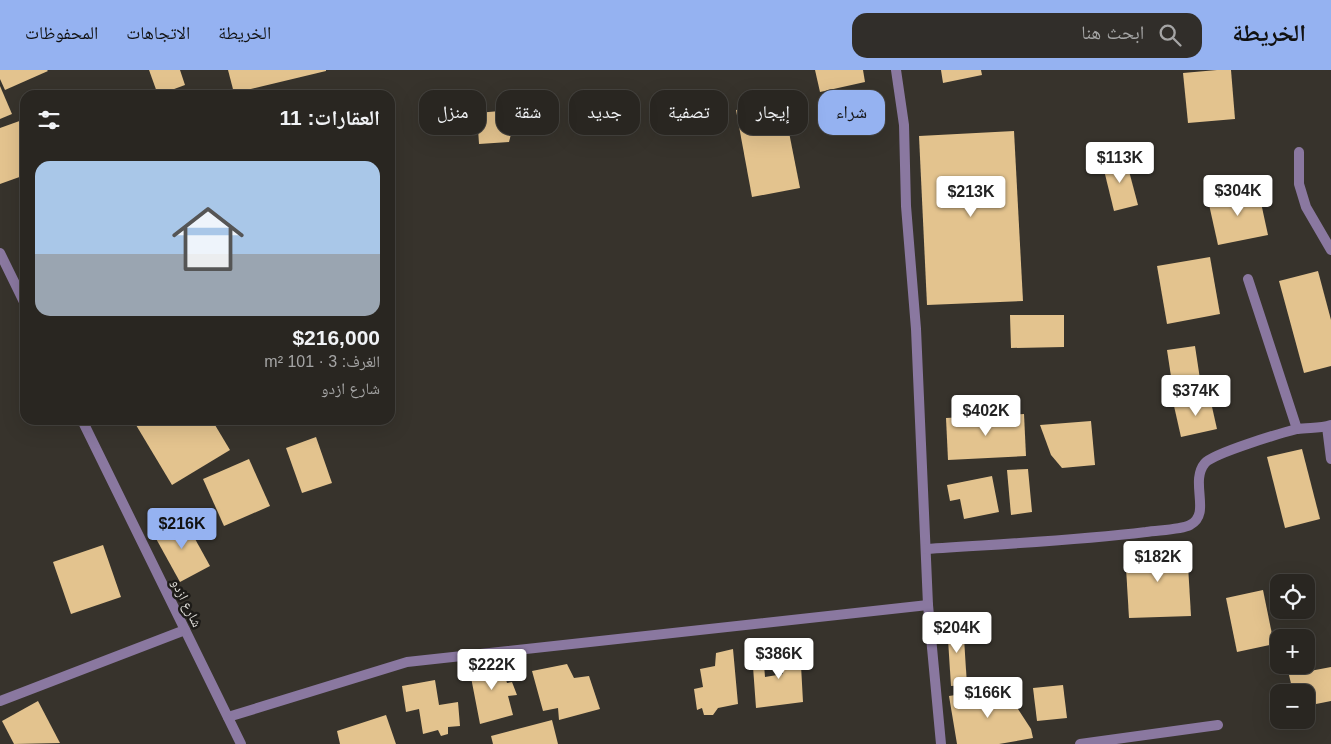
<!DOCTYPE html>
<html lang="ar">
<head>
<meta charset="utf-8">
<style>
	body { margin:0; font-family:Arial,"Noto Naskh Arabic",sans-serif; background:#312e2a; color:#f1f3f6; direction:rtl; height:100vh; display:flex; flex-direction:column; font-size:19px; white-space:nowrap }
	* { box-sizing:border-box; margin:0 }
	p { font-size:16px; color:#a5a5a5 }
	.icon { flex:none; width:28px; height:28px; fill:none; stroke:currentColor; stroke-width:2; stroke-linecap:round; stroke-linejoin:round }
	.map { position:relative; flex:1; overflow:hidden; direction:ltr }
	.panel { position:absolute; left:20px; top:20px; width:375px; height:335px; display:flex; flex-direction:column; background:#292621; border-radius:15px; box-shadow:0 5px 20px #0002,0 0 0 1px #45433f; direction:rtl }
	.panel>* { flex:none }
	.guide { position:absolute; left:410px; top:20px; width:475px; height:45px; direction:rtl; display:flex; gap:10px }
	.buttons { position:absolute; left:1270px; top:504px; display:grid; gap:10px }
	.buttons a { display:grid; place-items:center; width:45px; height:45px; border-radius:10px; background:#292621; box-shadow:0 5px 20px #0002,0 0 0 1px #45433f; font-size:25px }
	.price { position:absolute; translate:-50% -42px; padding:0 11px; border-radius:5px; background:#fff; color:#222; font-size:16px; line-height:32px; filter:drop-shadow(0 1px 2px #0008) }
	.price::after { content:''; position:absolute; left:50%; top:30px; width:15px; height:11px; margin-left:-8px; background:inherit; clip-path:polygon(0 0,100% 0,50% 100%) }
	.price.current { background:#95b2f1; color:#111 }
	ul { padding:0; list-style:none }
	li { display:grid; align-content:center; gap:10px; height:265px; padding:0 15px }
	li span { display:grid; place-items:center; height:155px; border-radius:15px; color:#555 }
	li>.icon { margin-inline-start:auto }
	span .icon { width:90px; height:90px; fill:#fffc; stroke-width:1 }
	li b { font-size:21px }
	h2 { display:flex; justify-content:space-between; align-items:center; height:60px; padding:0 15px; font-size:21px }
	.pill { padding:0 18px; border-radius:15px; background:#292621; box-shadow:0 5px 20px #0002,0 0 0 1px #45433f; font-size:18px; line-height:45px }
	.pill.current { background:#95b2f1; color:#111 }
	header { display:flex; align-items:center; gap:30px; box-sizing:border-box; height:70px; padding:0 25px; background:#95b2f1; color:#111 }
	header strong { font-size:24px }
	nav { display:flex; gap:28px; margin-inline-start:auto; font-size:18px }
	.search { width:350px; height:45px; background:#312e2a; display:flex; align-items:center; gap:12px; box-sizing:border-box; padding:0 18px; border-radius:15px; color:#a5a5a5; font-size:19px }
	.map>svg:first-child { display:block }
</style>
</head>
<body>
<header>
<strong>الخريطة</strong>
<div class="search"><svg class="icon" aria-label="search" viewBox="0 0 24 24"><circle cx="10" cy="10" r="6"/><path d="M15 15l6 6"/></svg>ابحث هنا</div>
<nav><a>الخريطة</a><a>الاتجاهات</a><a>المحفوظات</a></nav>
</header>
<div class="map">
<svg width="1331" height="674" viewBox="0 0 1331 674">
	<rect width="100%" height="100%" fill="#37332c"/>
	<!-- building -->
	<g fill="#e3c38e">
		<polygon points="0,0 47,0 48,1 5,20 0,9"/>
		<polygon points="149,0 180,0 185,15 158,25"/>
		<polygon points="228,0 326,0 326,1 234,23"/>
		<polygon points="815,0 863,0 865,12 820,22"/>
		<polygon points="941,0 981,0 982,5 943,13"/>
		<polygon points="1217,0 1231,0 1235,49 1188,53 1183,3"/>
		<polygon points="0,16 12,44 0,49"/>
		<polygon points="783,32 800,118 752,127 736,40"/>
		<polygon points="500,41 501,57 512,60 509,72 479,74 477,43"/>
		<polygon points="25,49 25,105 0,114 0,58"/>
		<polygon points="1014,61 1023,231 927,235 919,66"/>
		<polygon points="1125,86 1138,135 1114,141 1102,92"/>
		<polygon points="1258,119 1268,165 1218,175 1208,130"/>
		<polygon points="1210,187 1220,244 1167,254 1157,196"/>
		<polygon points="1318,201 1331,250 1331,296 1304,303 1279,211"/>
		<polygon points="1010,245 1064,245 1064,277 1011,278"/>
		<polygon points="1195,276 1200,309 1172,313 1167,280"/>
		<polygon points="1210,328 1217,359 1181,367 1174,336"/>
		<polygon points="1024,344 1026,386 948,390 946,348"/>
		<polygon points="133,350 212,350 230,380 172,415"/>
		<polygon points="1091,351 1095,395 1062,398 1051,385 1040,355"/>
		<polygon points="316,367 332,413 302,423 286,378"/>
		<polygon points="1302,379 1320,449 1285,458 1267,387"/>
		<polygon points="249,389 270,436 224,456 203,409"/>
		<polygon points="1028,399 1032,442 1011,445 1007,400"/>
		<polygon points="992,406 999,442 964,449 960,429 950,431 947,415"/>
		<polygon points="184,449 210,496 180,512 154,465"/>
		<polygon points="103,475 121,527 71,544 53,492"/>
		<polygon points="1187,478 1191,546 1129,548 1125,481"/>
		<polygon points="1263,520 1274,574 1237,582 1226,528"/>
		<polygon points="963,553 967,615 951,616 947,554"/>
		<polygon points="800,577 803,632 756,638 752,583 763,582 765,607 783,604 780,578"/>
		<polygon points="733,579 738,634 718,638 713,645 704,645 702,638 697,640 694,619 703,617 700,599 715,596 716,583"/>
		<polygon points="500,589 507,613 512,612 517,625 508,626 513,645 480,654 469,597"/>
		<polygon points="567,594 574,608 589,606 600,639 559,650 558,638 543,641 532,601"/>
		<polygon points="1331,597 1331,631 1306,636 1306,622 1293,622 1289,605"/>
		<polygon points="435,610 439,635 458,632 460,656 448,657 448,664 441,666 438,660 423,664 419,639 406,642 402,616"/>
		<polygon points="1063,615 1067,648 1037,651 1033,618"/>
		<polygon points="988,620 989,626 1011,622 1012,630 1031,659 1033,668 999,674 957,674 949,626"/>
		<polygon points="38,631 60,673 14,674 2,651"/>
		<polygon points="386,645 396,674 340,674 337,661"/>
		<polygon points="552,650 558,674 493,674 491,666"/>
	</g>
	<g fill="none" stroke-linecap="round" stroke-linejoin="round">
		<!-- minor -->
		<g stroke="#8a78a0" stroke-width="10">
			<polyline points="896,0 904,55 906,136 916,259 928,535 941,674"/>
			<polyline points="1299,82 1299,114 1306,137 1331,180"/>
			<polyline points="1248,209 1297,359"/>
			<polyline points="1327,357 1331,389"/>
			<path d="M926 479C999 474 1073 471 1146 462 1158 460 1180 460 1190 455 1212 444 1189 412 1205 393 1214 383 1281 363 1297 359 1308 357 1320 359 1331 355"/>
			<polyline points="0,631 185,560"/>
			<polyline points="228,647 407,592 928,535"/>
			<polyline points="1080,674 1218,655"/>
		</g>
		<!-- tertiary -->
		<g stroke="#8a78a0" stroke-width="10">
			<polyline points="0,183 25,234"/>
			<polyline points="82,350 241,674"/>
		</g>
	</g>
	<g text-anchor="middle" stroke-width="5" stroke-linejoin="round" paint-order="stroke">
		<!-- street labels -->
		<g font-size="14" fill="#dfddd8" stroke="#1d1b18">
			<text transform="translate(187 533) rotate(64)" y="5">شارع ازدو</text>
		</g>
	</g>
</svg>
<div class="buttons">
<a><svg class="icon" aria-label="locate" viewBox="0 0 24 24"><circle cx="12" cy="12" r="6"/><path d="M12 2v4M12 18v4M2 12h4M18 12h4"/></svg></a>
<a>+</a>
<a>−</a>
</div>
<b class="price" style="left:1120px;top:114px">$113K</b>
<b class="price" style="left:1238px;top:147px">$304K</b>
<b class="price" style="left:971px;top:148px">$213K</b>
<b class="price" style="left:1196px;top:347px">$374K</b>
<b class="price" style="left:986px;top:367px">$402K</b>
<b class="price current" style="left:182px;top:480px">$216K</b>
<b class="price" style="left:1158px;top:513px">$182K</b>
<b class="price" style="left:957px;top:584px">$204K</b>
<b class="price" style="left:779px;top:610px">$386K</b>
<b class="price" style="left:492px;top:621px">$222K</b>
<b class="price" style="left:988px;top:649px">$166K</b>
<div class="guide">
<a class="pill current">شراء</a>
<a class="pill">إيجار</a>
<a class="pill">تصفية</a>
<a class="pill">جديد</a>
<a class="pill">شقة</a>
<a class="pill">منزل</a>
</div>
<section class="panel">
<h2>العقارات: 11<svg class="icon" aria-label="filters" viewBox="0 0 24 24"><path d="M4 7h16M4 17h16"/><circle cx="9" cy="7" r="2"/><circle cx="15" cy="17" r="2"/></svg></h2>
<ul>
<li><span style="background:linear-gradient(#a9c7e8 60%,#9aa5b1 0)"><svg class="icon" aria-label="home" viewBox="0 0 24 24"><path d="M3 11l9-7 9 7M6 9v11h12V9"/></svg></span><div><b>$216,000</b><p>الغرف: 3 · 101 m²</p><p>شارع ازدو</p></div></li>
</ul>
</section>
</div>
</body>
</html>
